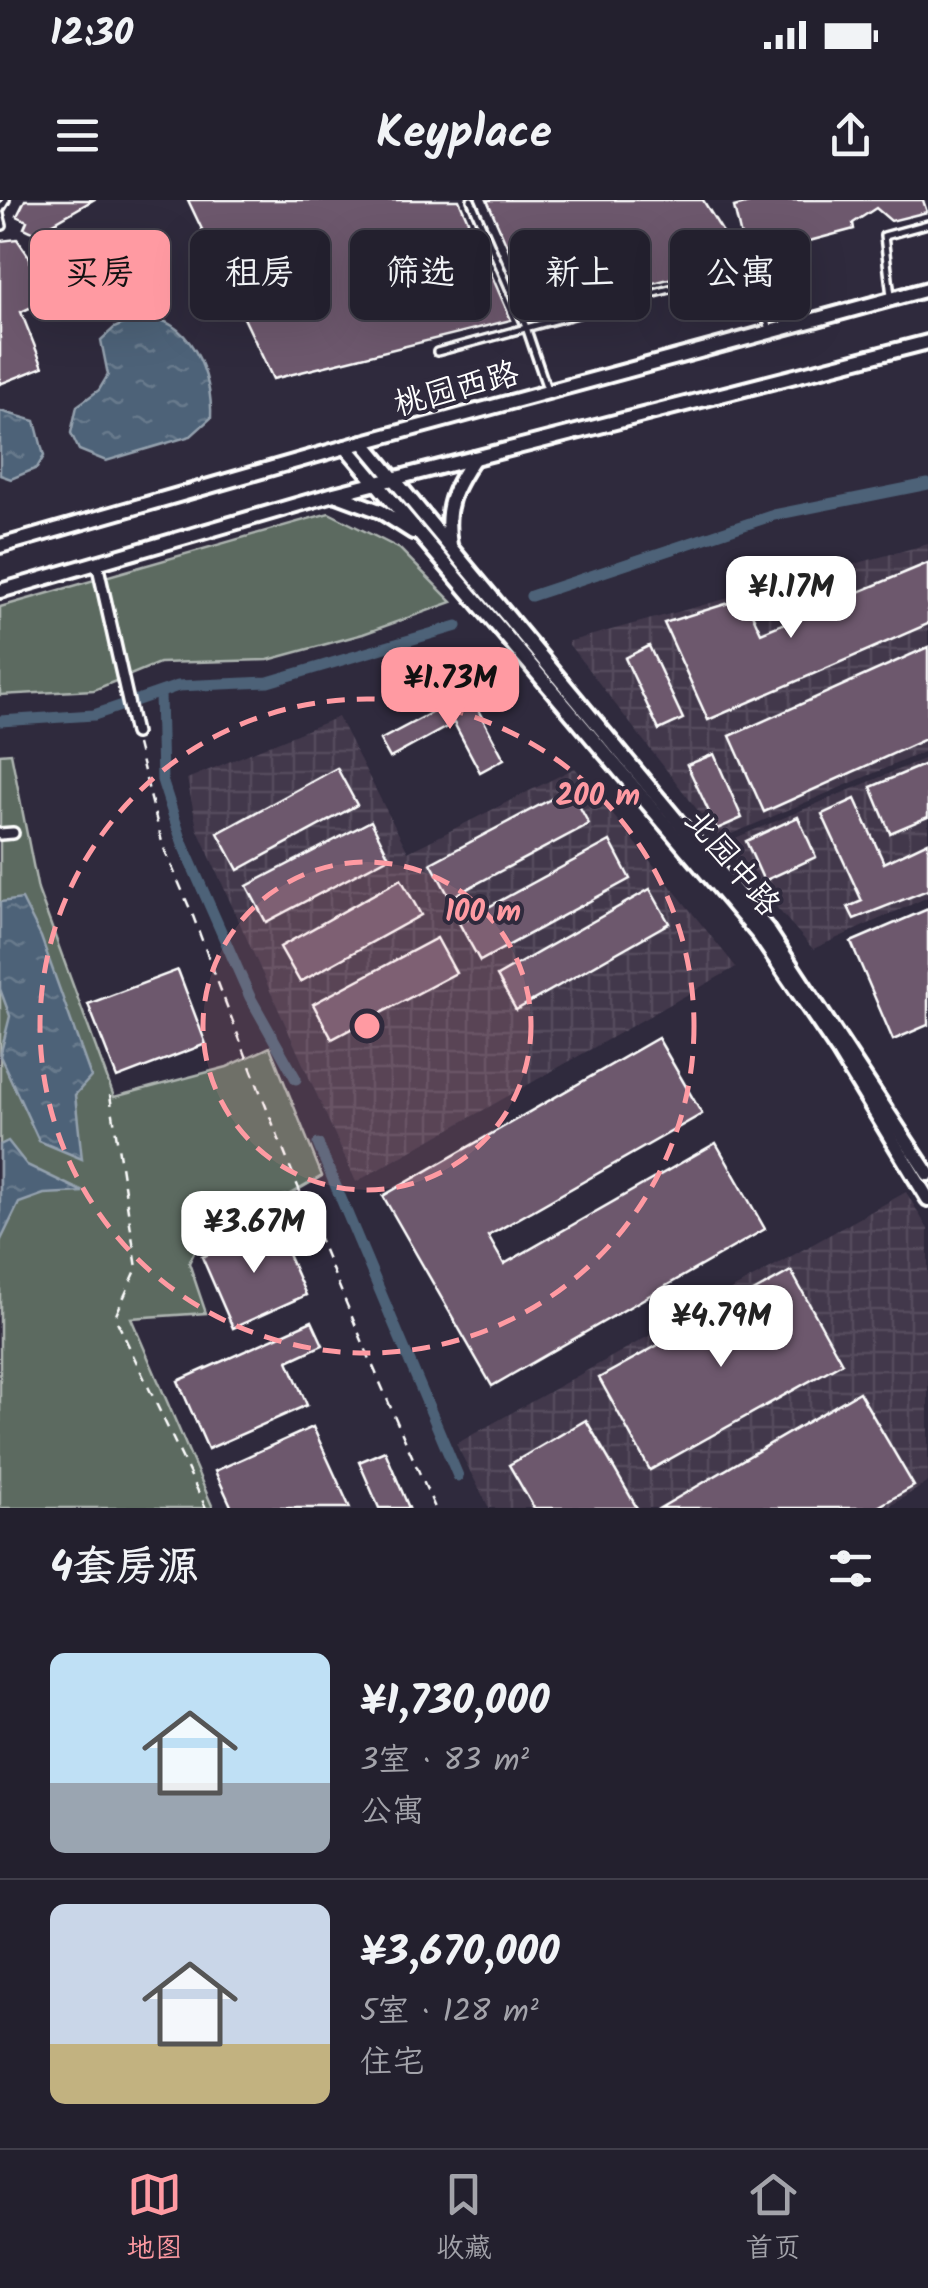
<!DOCTYPE html>
<html lang="zh">
<head>
<meta charset="utf-8">
<style>
	body { margin:0; font-family:Kalam,"LXGW WenKai TC",sans-serif; background:#2f2d3a; color:#f1f3f6; height:100vh; display:flex; flex-direction:column; font-size:38px; white-space:nowrap }
	* { box-sizing:border-box; margin:0 }
	p { font-size:32px; color:#a3a3aa }
	.icon { flex:none; width:55px; height:55px; fill:none; stroke:currentColor; stroke-width:2; stroke-linecap:round; stroke-linejoin:round }
	.map { position:relative; height:1308px; overflow:hidden }
	.sheet { display:flex; flex-direction:column; background:#23202e; flex:1 }
	.sheet>* { flex:none }
	.top-card { position:absolute; left:30px; top:30px; width:870px; height:90px; display:flex; gap:20px }
	.price { position:absolute; translate:-50% -85px; padding:0 22px; border-radius:20px; background:#fff; color:#222; font-size:32px; line-height:65px; filter:drop-shadow(0 2px 5px #0008) }
	.price::after { content:''; position:absolute; left:50%; top:60px; width:30px; height:22px; margin-left:-15px; background:inherit; clip-path:polygon(0 0,100% 0,50% 100%) }
	.price.current { background:#ff9aa2; color:#111 }
	ul { padding:0; list-style:none }
	li { display:flex; align-items:center; gap:30px; height:250px; padding:0 50px }
	li+li { border-top:2px solid #403e4a }
	li span { display:grid; place-items:center; flex:none; width:280px; height:200px; border-radius:15px; color:#555 }
	li>.icon { margin-inline-start:auto }
	span .icon { width:120px; height:120px; fill:#fffc; stroke-width:1 }
	li b { font-size:42px }
	h2 { display:flex; justify-content:space-between; align-items:center; height:120px; padding:0 50px; font-size:42px }
	.pill { padding:0 35px; border-radius:15px; background:#23202e; box-shadow:0 10px 40px #0002,0 0 0 2px #403e4a; font-size:35px; line-height:90px }
	.pill.current { background:#ff9aa2; color:#111 }
	.status { display:flex; justify-content:space-between; align-items:center; height:70px; padding:0 50px; background:#23202e; direction:ltr }
	.status svg { height:28px; fill:currentColor }
	header { display:flex; justify-content:space-between; align-items:center; height:130px; padding:0 50px; background:#23202e; font-size:45px; font-weight:700 }
	.menu { display:flex; justify-content:space-around; align-items:center; height:140px; border-top:2px solid #403e4a; background:#23202e; font-size:28px; color:#a3a3aa }
	.menu a { display:grid; justify-items:center; gap:5px }
	.menu .current { color:#ff9aa2 }
	.map>svg:first-child { display:block }
</style>
</head>
<body>
<div class="status"><b>12:30</b><svg viewBox="0 0 49 12"><path d="M0 12V9h3v3zM5 12V6h3v6zM10 12V3h3v9zM15 12V0h3v12zM26 1h20v11H26zM47 4h2v5h-2z"/></svg></div>
<header><svg class="icon" aria-label="menu" viewBox="0 0 24 24"><path d="M4 6h16M4 12h16M4 18h16"/></svg>Keyplace<svg class="icon" aria-label="share" viewBox="0 0 24 24"><path d="M12 15V3M7 8l5-5 5 5M5 13v7h14v-7"/></svg></header>
<div class="map">
<svg width="928" height="1308" viewBox="0 0 928 1308">
	<defs>
		<pattern id="industrial-grid" width="8" height="8" patternUnits="userSpaceOnUse" patternTransform="scale(2.5)"><rect width="8" height="8" fill="#42384b"/><path d="M0 4h8M4 0v8" fill="none" stroke="#554c5d"/></pattern>
		<pattern id="water-ripples" width="26" height="14" patternUnits="userSpaceOnUse" patternTransform="scale(2.5)"><rect width="26" height="14" fill="#4d6278"/><path d="M2 4q2-2 4 0t4 0M15 11q2-2 4 0t4 0" fill="none" stroke="#687a8c"/></pattern>
	</defs>
	<rect width="100%" height="100%" fill="#2f2a3d"/>
	<filter id="ink" filterUnits="userSpaceOnUse"><feTurbulence type="fractalNoise" baseFrequency=".01" numOctaves="2"/><feDisplacementMap in="SourceGraphic" scale="20" xChannelSelector="R" yChannelSelector="G"/><feConvolveMatrix kernelMatrix="1 2 1 2 8 2 1 2 1" color-interpolation-filters="sRGB"/></filter>
	<g filter="url(#ink)">
		<!-- industrial -->
		<g fill="url(#industrial-grid)">
			<polygon points="928,344 928,550 720,639 567,442"/>
			<polygon points="338,517 408,652 575,568 736,767 356,982 197,628 187,579"/>
			<polygon points="928,557 928,697 813,749 721,644"/>
			<polygon points="906,992 928,1029 928,1282 887,1308 489,1308 456,1244"/>
		</g>
		<!-- green -->
		<g fill="#5b6a61" stroke="#adb4b0" stroke-width="2.5">
			<polygon points="329,313 400,349 452,402 363,434 268,460 159,463 94,490 0,495 0,407"/>
			<polygon points="11,553 38,690 114,897 227,867 270,847 322,976 289,995 217,1007 189,1063 206,1113 131,1118 213,1308 0,1308 0,554"/>
		</g>
		<!-- water -->
		<g fill="url(#water-ripples)" stroke="#94a1ae" stroke-width="2.5">
			<path d="M139 117C191 115 213 176 211 218L191 236 106 261 79 250 71 233 77 206 99 190 108 175 101 140 114 128Z"/>
			<polygon points="0,211 35,221 44,256 37,268 11,279 0,275"/>
			<polygon points="22,699 41,737 91,877 75,895 82,959 39,941 0,856 10,816 0,789 0,702"/>
			<polygon points="8,941 27,965 83,992 44,994 19,1003 0,1042 0,945"/>
		</g>
		<g fill="none" stroke-linecap="round" stroke-linejoin="round">
			<!-- canal -->
			<g stroke="#4d6278" stroke-width="11">
				<polyline points="531,396 774,315 928,284"/>
				<polyline points="160,493 162,580 183,645 250,797 296,879"/>
				<polyline points="0,521 94,515 178,486 268,482 457,426"/>
				<polyline points="318,944 458,1276"/>
			</g>
		</g>
		<!-- building -->
		<g fill="#6d586d" stroke="#fff" stroke-width="2.5">
			<polygon points="25,0 93,0 50,25 43,37 24,28 27,21 17,16"/>
			<polygon points="188,0 459,0 511,120 273,179"/>
			<polygon points="487,0 703,0 740,60 537,114"/>
			<polygon points="760,0 923,0 927,12 891,21 876,8 853,23 854,29 746,58 734,7"/>
			<polygon points="17,39 30,58 34,106 21,112 43,167 0,184 0,41"/>
			<polygon points="928,363 928,424 708,520 664,423 745,398 761,433"/>
			<polygon points="649,446 683,519 659,530 625,458"/>
			<polygon points="928,447 928,538 764,612 730,536"/>
			<polygon points="469,493 504,559 480,572 454,523 390,558 380,540"/>
			<polygon points="714,554 742,618 717,629 687,565"/>
			<polygon points="928,563 928,617 890,633 871,587"/>
			<polygon points="337,568 357,605 238,670 218,633"/>
			<polygon points="570,589 589,624 450,698 431,663"/>
			<polygon points="855,599 884,663 928,642 928,690 854,719 848,707 862,701 822,614"/>
			<polygon points="798,617 816,657 764,681 746,641"/>
			<polygon points="371,621 389,657 266,722 247,686"/>
			<polygon points="610,641 630,679 480,761 459,723"/>
			<polygon points="401,679 421,715 300,782 280,747"/>
			<polygon points="650,689 669,723 516,810 497,776"/>
			<polygon points="928,709 928,825 893,840 851,742"/>
			<polygon points="437,738 456,773 332,839 313,804"/>
			<polygon points="178,770 206,844 117,878 88,804"/>
			<polygon points="658,838 702,914 488,1036 504,1064 716,943 765,1029 492,1186 383,996"/>
			<polygon points="275,1025 306,1095 233,1128 202,1057"/>
			<polygon points="791,1071 842,1163 650,1270 599,1178"/>
			<polygon points="312,1121 323,1145 288,1161 307,1205 208,1249 178,1181"/>
			<polygon points="859,1192 914,1286 876,1308 660,1308"/>
			<polygon points="586,1220 637,1308 534,1308 509,1265"/>
			<polygon points="313,1227 350,1308 232,1308 215,1271"/>
			<polygon points="385,1251 409,1308 379,1308 359,1262"/>
		</g>
		<g fill="none" stroke-linecap="round" stroke-linejoin="round">
			<defs>
				<g id="lane">
					<polyline points="471,0 526,127 547,189"/>
					<polyline points="0,10 6,0"/>
					<polyline points="0,14 3,26"/>
					<polyline points="891,96 884,36 928,24"/>
					<polyline points="437,152 744,69 770,128"/>
				</g>
				<g id="street">
					<polyline points="97,363 135,533"/>
					<polyline points="0,634 13,633"/>
				</g>
				<g id="secondary">
					<polyline points="363,242 767,729 928,974"/>
					<polyline points="346,247 759,735 838,851 928,999"/>
					<polyline points="337,295 380,311 413,332"/>
					<path d="M450 345C444 308 453 289 474 258"/>
					<polyline points="0,346 363,242 928,89"/>
					<polyline points="0,391 334,294 928,142"/>
				</g>
			</defs>
			<!-- lane casing -->
			<use href="#lane" stroke="#fff" stroke-width="12"/>
			<!-- street casing -->
			<use href="#street" stroke="#fff" stroke-width="16"/>
			<!-- secondary casing -->
			<use href="#secondary" stroke="#fff" stroke-width="20"/>
			<!-- path -->
			<g stroke="#fff" stroke-width="2.5" stroke-dasharray="10 8" stroke-linecap="butt">
				<path d="M137 544 163 646 193 716C267 916 348 1113 435 1308"/>
				<polyline points="110,895 137,1068 115,1117 206,1308"/>
			</g>
			<!-- lane -->
			<use href="#lane" stroke="#2f2a3d" stroke-width="5"/>
			<!-- street -->
			<use href="#street" stroke="#2f2a3d" stroke-width="9"/>
			<!-- secondary -->
			<use href="#secondary" stroke="#2f2a3d" stroke-width="12"/>
		</g>
	</g>
	<!-- distance rings -->
	<circle cx="367" cy="826" r="164" fill="#ff9aa2" fill-opacity=".12"/>
	<g fill="none" stroke="#ff9aa2" stroke-width="5" stroke-dasharray="18 12">
		<circle cx="367" cy="826" r="164"/>
		<circle cx="367" cy="826" r="327"/>
	</g>
	<g text-anchor="middle" stroke-width="8" stroke-linejoin="round" paint-order="stroke">
		<!-- street labels -->
		<g font-size="32" fill="#fff" stroke="#2f2a3d">
			<text transform="translate(456 188) rotate(-15)" y="11">桃园西路</text>
			<text transform="translate(733 662) rotate(50)" y="11">北园中路</text>
		</g>
	</g>
	<circle cx="367" cy="826" r="15" fill="#ff9aa2" stroke="#2f2a3d" stroke-width="5"/>
	<g font-size="30" text-anchor="middle" font-weight="bold" fill="#ff9aa2" stroke="#2f2a3d" stroke-width="8" stroke-linejoin="round" paint-order="stroke">
		<text x="598" y="605">200 m</text>
		<text x="483" y="721">100 m</text>
	</g>
</svg>
<b class="price" style="left:791px;top:441px">¥1.17M</b>
<b class="price current" style="left:450px;top:532px">¥1.73M</b>
<b class="price" style="left:254px;top:1076px">¥3.67M</b>
<b class="price" style="left:721px;top:1170px">¥4.79M</b>
<div class="top-card">
<a class="pill current">买房</a>
<a class="pill">租房</a>
<a class="pill">筛选</a>
<a class="pill">新上</a>
<a class="pill">公寓</a>
</div>
</div>
<section class="sheet">
<h2>4套房源<svg class="icon" aria-label="filters" viewBox="0 0 24 24"><path d="M4 7h16M4 17h16"/><circle cx="9" cy="7" r="2"/><circle cx="15" cy="17" r="2"/></svg></h2>
<ul>
<li><span style="background:linear-gradient(#bfe0f5 65%,#9aa5b1 0)"><svg class="icon" aria-label="home" viewBox="0 0 24 24"><path d="M3 11l9-7 9 7M6 9v11h12V9"/></svg></span><div><b>¥1,730,000</b><p>3室 · 83 m²</p><p>公寓</p></div></li>
<li><span style="background:linear-gradient(#c9d6e8 70%,#c2b280 0)"><svg class="icon" aria-label="home" viewBox="0 0 24 24"><path d="M3 11l9-7 9 7M6 9v11h12V9"/></svg></span><div><b>¥3,670,000</b><p>5室 · 128 m²</p><p>住宅</p></div></li>
</ul>
</section>
<nav class="menu">
<a class="current"><svg class="icon" aria-label="map" viewBox="0 0 24 24"><path d="M3 6l6-2 6 2 6-2v14l-6 2-6-2-6 2zM9 4v14M15 6v14"/></svg>地图</a>
<a><svg class="icon" aria-label="saved" viewBox="0 0 24 24"><path d="M7 4h10v16l-5-4-5 4z"/></svg>收藏</a>
<a><svg class="icon" aria-label="home" viewBox="0 0 24 24"><path d="M3 11l9-7 9 7M6 9v11h12V9"/></svg>首页</a>
</nav>
</body>
</html>
